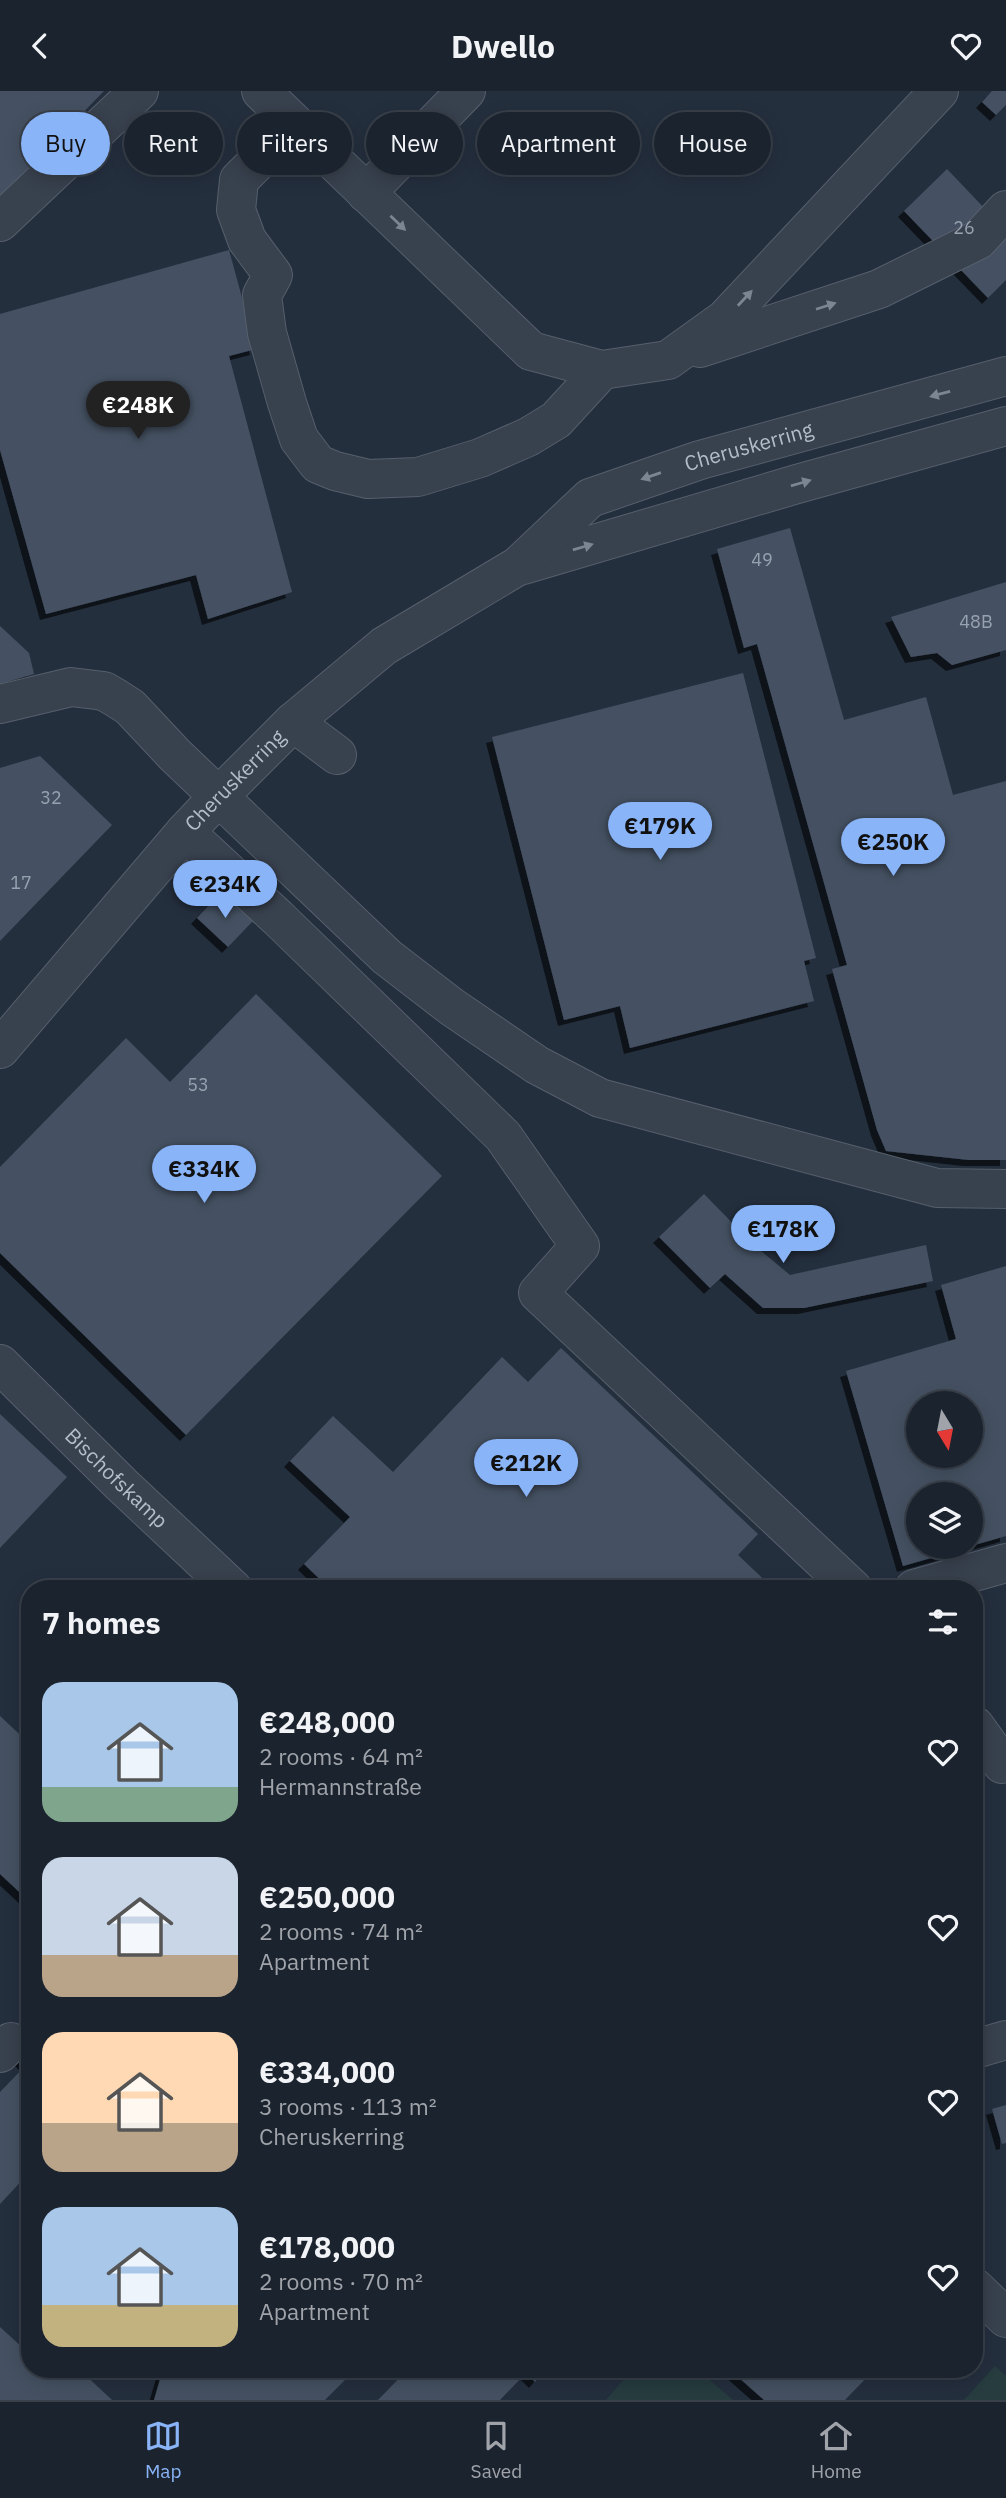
<!DOCTYPE html>
<html lang="en">
<head>
<meta charset="utf-8">
<style>
	body { margin:0; font-family:"IBM Plex Sans",sans-serif; background:#242b36; color:#f1f3f6; height:100vh; display:flex; flex-direction:column; font-size:26px; white-space:nowrap }
	* { box-sizing:border-box; margin:0 }
	p { font-size:23px; color:#a0a4aa }
	.icon { flex:none; width:38px; height:38px; fill:none; stroke:currentColor; stroke-width:2; stroke-linecap:round; stroke-linejoin:round }
	.map { position:relative; flex:1; overflow:hidden }
	.side { position:absolute; left:21px; top:1489px; width:962px; height:798px; display:flex; flex-direction:column; background:#1b232e; border-radius:28px; box-shadow:0 4px 18px #0003,0 0 0 2px #39404a }
	.side>* { flex:none }
	.guide { position:absolute; left:21px; top:21px; width:964px; height:63px; display:flex; gap:14px }
	.needle { width:46px; rotate:170deg }
	.controls { position:absolute; left:906px; top:1300px; display:grid; gap:14px }
	.controls a { display:grid; place-items:center; width:77px; height:77px; border-radius:50%; background:#1b232e; box-shadow:0 4px 18px #0003,0 0 0 2px #39404a; font-size:35px }
	.price { position:absolute; translate:-50% -60px; padding:0 16px; border-radius:24px; background:#8ab4f8; color:#111; font-size:23px; line-height:46px; filter:drop-shadow(0 2px 4px #0008) }
	.price::after { content:''; position:absolute; left:50%; top:42px; width:21px; height:16px; margin-left:-10px; background:inherit; clip-path:polygon(0 0,100% 0,50% 100%) }
	.price.active { background:#222; color:#fff }
	ul { padding:0; list-style:none }
	li { display:flex; align-items:center; gap:21px; height:175px; padding:0 21px }
	li span { display:grid; place-items:center; flex:none; width:196px; height:140px; border-radius:21px; color:#555 }
	li>.icon { margin-inline-start:auto }
	span .icon { width:84px; height:84px; fill:#fffc; stroke-width:1 }
	li b { font-size:30px }
	h2 { display:flex; justify-content:space-between; align-items:center; height:84px; padding:0 21px; font-size:30px }
	.pill { padding:0 24px; border-radius:32px; background:#1b232e; box-shadow:0 4px 18px #0003,0 0 0 2px #39404a; font-size:24px; line-height:63px }
	.pill.active { background:#8ab4f8; color:#111 }
	header { display:flex; justify-content:space-between; align-items:center; height:91px; padding:0 21px; background:#1b232e; font-size:32px; font-weight:700 }
	.tabs { display:flex; justify-content:space-around; align-items:center; height:98px; border-top:2px solid #39404a; background:#1b232e; font-size:19px; color:#a0a4aa }
	.tabs a { display:grid; justify-items:center; gap:4px }
	.tabs .active { color:#8ab4f8 }
	.map>svg:first-child { display:block }
</style>
</head>
<body>
<header><svg class="icon" aria-label="back" viewBox="0 0 24 24"><path d="M15 5l-7 7 7 7"/></svg>Dwello<svg class="icon" aria-label="heart" viewBox="0 0 24 24"><path d="M12 20l-8-8c-3-5 5-10 8-4 3-6 11-1 8 4z"/></svg></header>
<div class="map">
<svg width="1006" height="2309" viewBox="0 0 1006 2309">
	<defs>
		<filter id="shadow"><feDropShadow dx="-6" dy="6" stdDeviation="0" flood-color="#0009"/></filter>
	</defs>
	<rect width="100%" height="100%" fill="#242f3e"/>
	<!-- green -->
	<g fill="#263c3f">
		<polygon points="995,2275 1006,2285 1006,2309 964,2309"/>
		<polygon points="633,2278 698,2279 733,2309 606,2309"/>
	</g>
	<!-- building -->
	<g fill="#455162" fill-rule="evenodd" filter="url(#shadow)">
		<polygon points="0,0 104,0 0,107"/>
		<polygon points="992,0 1006,0 1006,14 996,24 982,11"/>
		<polygon points="947,78 1006,140 1006,189 988,207 904,120"/>
		<polygon points="229,159 256,258 229,265 292,501 208,528 196,484 46,523 0,359 0,223"/>
		<polygon points="790,437 844,629 926,606 953,704 1006,690 1006,1069 969,1069 886,1060 877,1039 832,878 847,874 757,553 744,557 717,458"/>
		<polygon points="1006,491 1006,559 952,574 937,562 911,566 891,526"/>
		<polygon points="0,535 29,562 34,583 0,593"/>
		<polygon points="743,582 816,867 804,870 814,910 630,957 620,915 564,929 492,646"/>
		<polygon points="40,665 112,734 0,850 0,677"/>
		<polygon points="221,801 253,830 228,856 197,827"/>
		<polygon points="256,903 442,1085 186,1344 0,1162 0,1076 126,947 170,991"/>
		<polygon points="704,1103 754,1154 790,1184 926,1154 933,1190 804,1217 763,1217 725,1183 710,1197 659,1146"/>
		<path d="M1006 1175V1445L971 1455V1404H919V1456L966 1457 903 1475 846 1280 956 1248 941 1194ZM919 1312H971V1365H919Z"/>
		<polygon points="561,1257 758,1443 738,1464 774,1498 330,1498 304,1473 350,1426 290,1370 333,1325 393,1381 502,1266 528,1291"/>
		<polygon points="0,1323 67,1386 0,1457"/>
		<polygon points="0,1625 30,1653 30,1811 0,1783"/>
		<polygon points="30,1956 30,2081 0,2113 0,2001 26,1974 19,1967"/>
		<polygon points="1006,2014 1006,2052 1002,2053 992,2018"/>
		<polygon points="0,2236 24,2258 30,2252 30,2278 65,2278 73,2286 80,2279 112,2309 0,2309"/>
		<polygon points="163,2278 347,2278 351,2283 325,2309 154,2309"/>
		<polygon points="408,2278 546,2278 535,2291 526,2282 500,2309 378,2309"/>
		<polygon points="729,2278 875,2278 845,2309 764,2309"/>
	</g>
	<g fill="none" stroke-linecap="round" stroke-linejoin="round">
		<defs>
			<g id="minor">
				<polyline points="261,0 531,260 602,279 668,269 725,228 939,0"/>
				<polyline points="295,33 239,89 236,119 247,149 273,184 262,204 267,242 287,312 299,348 318,373 335,380 368,388 418,386 480,367 528,346 556,329 602,279"/>
				<polyline points="366,102 466,0"/>
				<polyline points="0,131 139,0"/>
				<polyline points="700,257 879,198 978,149 1006,119"/>
				<polyline points="523,474 797,393 1006,335"/>
				<polyline points="0,613 71,596 104,600 116,607 130,616 175,664 387,866 452,916 537,974 600,1007 937,1097 1006,1098"/>
				<polyline points="293,631 337,664"/>
				<polyline points="185,741 278,827 503,1045 580,1155 538,1202 853,1498"/>
				<path id="s1" d="M0 958 185 741 219 705 293 631 384 555 518 475 590 407 700 369 1006 285"/>
				<path id="s2" d="M0 1273 121 1393 233 1498"/>
				<polyline points="914,1498 1006,1472"/>
				<polyline points="975,1635 1002,1673 1006,1672"/>
				<polyline points="975,1958 1006,1949"/>
				<polyline points="0,1962 11,1951"/>
				<polyline points="975,2197 1006,2227"/>
			</g>
		</defs>
		<!-- minor casing -->
		<use href="#minor" stroke="#565f6c" stroke-width="40"/>
		<!-- minor -->
		<use href="#minor" stroke="#38414e" stroke-width="38"/>
	</g>
	<!-- one-way arrows -->
	<defs><path id="oneway-solid" d="M-6-.8H1V-3.2L6.5 0L1 3.2V.8H-6Z" transform="scale(1.75)"/></defs>
	<g fill="#7c8592">
		<use href="#oneway-solid" transform="translate(398 132) rotate(44)"/>
		<use href="#oneway-solid" transform="translate(745 207) rotate(-47)"/>
		<use href="#oneway-solid" transform="translate(826 215) rotate(-18)"/>
		<use href="#oneway-solid" transform="translate(940 303) rotate(165)"/>
		<use href="#oneway-solid" transform="translate(651 385) rotate(161)"/>
		<use href="#oneway-solid" transform="translate(801 392) rotate(-16)"/>
		<use href="#oneway-solid" transform="translate(583 456) rotate(-16)"/>
	</g>
	<g text-anchor="middle" stroke-width="6" stroke-linejoin="round" paint-order="stroke">
		<!-- number labels -->
		<g font-size="18" fill="#98a1af">
			<text x="964" y="143">26</text>
			<text x="762" y="475">49</text>
			<text x="976" y="537">48B</text>
			<text x="51" y="713">32</text>
			<text x="21" y="798">17</text>
			<text x="198" y="1000">53</text>
		</g>
		<!-- street labels -->
		<g font-size="21" fill="#b4bcc9" stroke="#1d2633">
			<text dy="7" stroke="none"><textPath href="#s1" startOffset="980">Cheruskerring</textPath></text>
			<text dy="7" stroke="none"><textPath href="#s1" startOffset="357">Cheruskerring</textPath></text>
			<text dy="7" stroke="none"><textPath href="#s2" startOffset="163">Bischofskamp</textPath></text>
		</g>
	</g>
</svg>
<div class="controls">
<a><svg class="needle" viewBox="-14 -14 28 28"><path d="M0-13l5 13h-10z" fill="#e53935"/><path d="M0 13l5-13h-10z" fill="#a0a4aa"/></svg></a>
<a><svg class="icon" aria-label="layers" viewBox="0 0 24 24"><path d="M12 4l9 5-9 5-9-5zM3 14l9 5 9-5"/></svg></a>
</div>
<b class="price active" style="left:138px;top:350px">€248K</b>
<b class="price" style="left:660px;top:771px">€179K</b>
<b class="price" style="left:893px;top:787px">€250K</b>
<b class="price" style="left:225px;top:829px">€234K</b>
<b class="price" style="left:204px;top:1114px">€334K</b>
<b class="price" style="left:783px;top:1174px">€178K</b>
<b class="price" style="left:526px;top:1408px">€212K</b>
<div class="guide">
<a class="pill active">Buy</a>
<a class="pill">Rent</a>
<a class="pill">Filters</a>
<a class="pill">New</a>
<a class="pill">Apartment</a>
<a class="pill">House</a>
</div>
<section class="side">
<h2>7 homes<svg class="icon" aria-label="filters" viewBox="0 0 24 24"><path d="M4 7h16M4 17h16"/><circle cx="9" cy="7" r="2"/><circle cx="15" cy="17" r="2"/></svg></h2>
<ul>
<li><span style="background:linear-gradient(#a9c7e8 75%,#7fa58c 0)"><svg class="icon" aria-label="home" viewBox="0 0 24 24"><path d="M3 11l9-7 9 7M6 9v11h12V9"/></svg></span><div><b>€248,000</b><p>2 rooms · 64 m²</p><p>Hermannstraße</p></div><svg class="icon" aria-label="heart" viewBox="0 0 24 24"><path d="M12 20l-8-8c-3-5 5-10 8-4 3-6 11-1 8 4z"/></svg></li>
<li><span style="background:linear-gradient(#c9d6e8 70%,#b9a48a 0)"><svg class="icon" aria-label="home" viewBox="0 0 24 24"><path d="M3 11l9-7 9 7M6 9v11h12V9"/></svg></span><div><b>€250,000</b><p>2 rooms · 74 m²</p><p>Apartment</p></div><svg class="icon" aria-label="heart" viewBox="0 0 24 24"><path d="M12 20l-8-8c-3-5 5-10 8-4 3-6 11-1 8 4z"/></svg></li>
<li><span style="background:linear-gradient(#ffd9b3 65%,#b9a48a 0)"><svg class="icon" aria-label="home" viewBox="0 0 24 24"><path d="M3 11l9-7 9 7M6 9v11h12V9"/></svg></span><div><b>€334,000</b><p>3 rooms · 113 m²</p><p>Cheruskerring</p></div><svg class="icon" aria-label="heart" viewBox="0 0 24 24"><path d="M12 20l-8-8c-3-5 5-10 8-4 3-6 11-1 8 4z"/></svg></li>
<li><span style="background:linear-gradient(#a9c7e8 70%,#c2b280 0)"><svg class="icon" aria-label="home" viewBox="0 0 24 24"><path d="M3 11l9-7 9 7M6 9v11h12V9"/></svg></span><div><b>€178,000</b><p>2 rooms · 70 m²</p><p>Apartment</p></div><svg class="icon" aria-label="heart" viewBox="0 0 24 24"><path d="M12 20l-8-8c-3-5 5-10 8-4 3-6 11-1 8 4z"/></svg></li>
</ul>
</section>
</div>
<nav class="tabs">
<a class="active"><svg class="icon" aria-label="map" viewBox="0 0 24 24"><path d="M3 6l6-2 6 2 6-2v14l-6 2-6-2-6 2zM9 4v14M15 6v14"/></svg>Map</a>
<a><svg class="icon" aria-label="saved" viewBox="0 0 24 24"><path d="M7 4h10v16l-5-4-5 4z"/></svg>Saved</a>
<a><svg class="icon" aria-label="home" viewBox="0 0 24 24"><path d="M3 11l9-7 9 7M6 9v11h12V9"/></svg>Home</a>
</nav>
</body>
</html>
